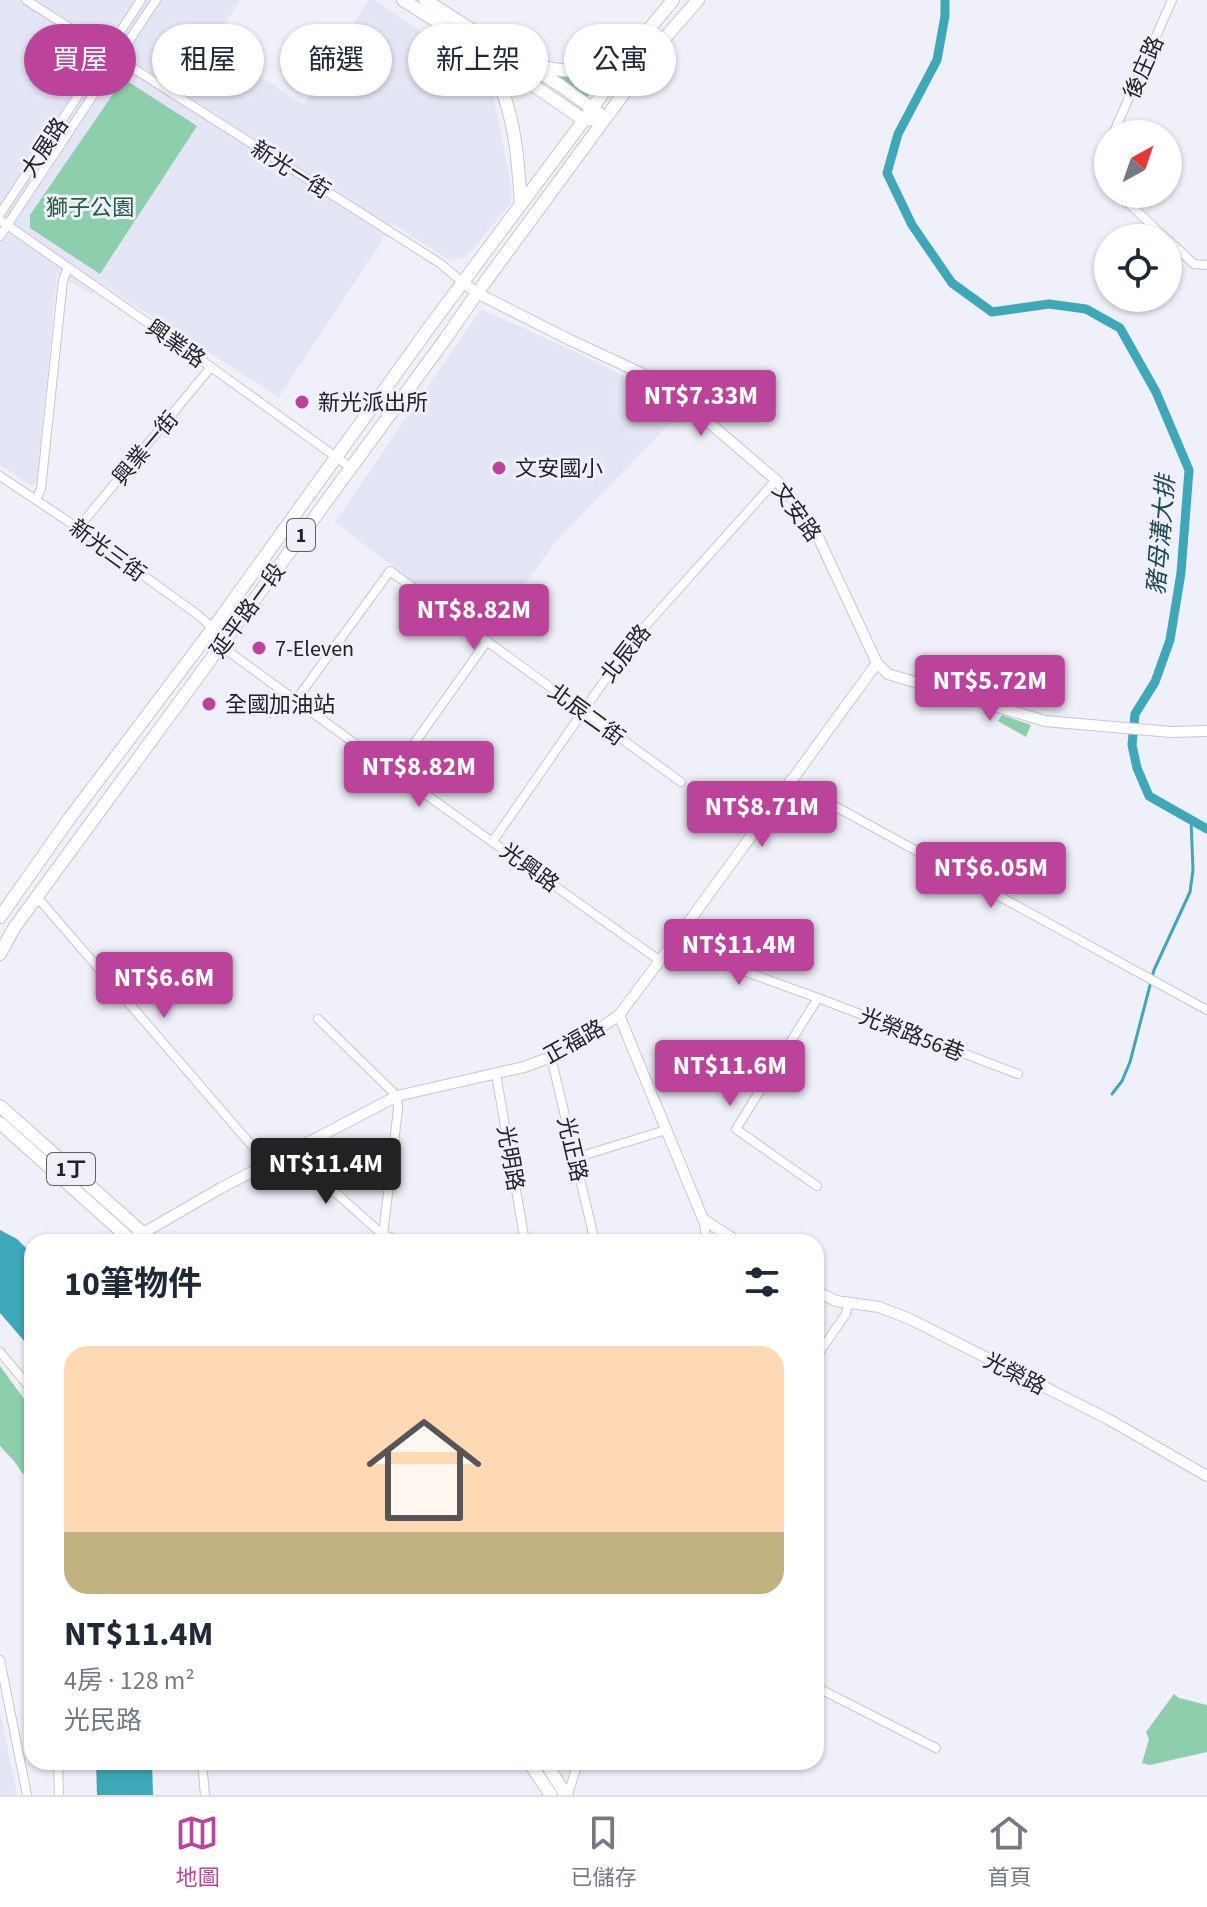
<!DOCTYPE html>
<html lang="zh-TW">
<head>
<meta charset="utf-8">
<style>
	body { margin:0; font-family:"Source Sans 3","Noto Sans TC",sans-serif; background:#f6f6f7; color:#1f2937; height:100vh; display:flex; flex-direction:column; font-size:30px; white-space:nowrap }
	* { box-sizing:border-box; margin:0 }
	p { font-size:26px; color:#747a83 }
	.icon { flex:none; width:44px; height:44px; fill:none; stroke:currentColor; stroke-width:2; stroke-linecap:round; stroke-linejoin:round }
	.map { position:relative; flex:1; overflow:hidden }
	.details { position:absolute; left:24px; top:1234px; width:800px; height:536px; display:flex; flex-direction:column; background:#fff; border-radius:24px; box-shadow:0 2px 6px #0004 }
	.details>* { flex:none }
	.top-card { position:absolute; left:24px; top:24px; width:800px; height:72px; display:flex; gap:16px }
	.needle { width:52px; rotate:40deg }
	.fabs { position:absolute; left:1094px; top:120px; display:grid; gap:16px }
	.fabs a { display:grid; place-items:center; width:88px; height:88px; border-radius:50%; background:#fff; box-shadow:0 2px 6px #0004; font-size:40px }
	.price { position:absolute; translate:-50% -68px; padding:0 18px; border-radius:8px; background:#bb449a; color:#fff; font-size:26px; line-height:52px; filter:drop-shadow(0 2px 4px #0008) }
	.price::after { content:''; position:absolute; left:50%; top:48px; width:24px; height:18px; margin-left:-12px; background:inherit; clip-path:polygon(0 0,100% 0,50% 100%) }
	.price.active { background:#222; color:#fff }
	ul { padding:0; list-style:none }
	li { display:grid; align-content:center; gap:16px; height:424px; padding:0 40px }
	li+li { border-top:2px solid #e0e1e3 }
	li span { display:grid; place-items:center; height:248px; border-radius:24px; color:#555 }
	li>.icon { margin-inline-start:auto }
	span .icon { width:144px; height:144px; fill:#fffc; stroke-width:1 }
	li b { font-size:34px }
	h2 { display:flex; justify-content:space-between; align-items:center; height:96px; padding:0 40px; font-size:34px }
	.tag { padding:0 28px; border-radius:36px; background:#fff; box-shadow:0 2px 6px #0004; font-size:28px; line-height:72px }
	.tag.active { background:#bb449a; color:#fff }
	.tabs { display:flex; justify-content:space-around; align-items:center; height:112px; border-top:2px solid #e0e1e3; background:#fff; font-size:22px; color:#747a83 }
	.tabs a { display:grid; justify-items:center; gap:4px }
	.tabs .active { color:#bb449a }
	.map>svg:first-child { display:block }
</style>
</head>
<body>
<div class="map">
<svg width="1207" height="1795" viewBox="0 0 1207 1795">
	<rect width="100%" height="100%" fill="#eff0f9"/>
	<!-- built -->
	<g fill="#e4e5f5">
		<polygon points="0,0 240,0 211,45 304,105 368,0 375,0 468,64 493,92 512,192 510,204 467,256 449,260 393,224 279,397 101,284 93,295 57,274 37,481 32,485 27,483 0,465"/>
		<polygon points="481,309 580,354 644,386 678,415 557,540 486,638 335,522"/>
		<polygon points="0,1711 15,1785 17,1795 0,1795"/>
	</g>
	<!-- green -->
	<g fill="#8dcead">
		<polygon points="604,75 586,98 554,76"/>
		<polygon points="122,81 127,81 197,126 100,274 30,228 30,215"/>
		<polygon points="1002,715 1031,725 1026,737 998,721"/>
		<polygon points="0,1366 27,1403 31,1432 26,1447 29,1469 23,1474 14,1461 0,1446"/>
		<polygon points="1174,1694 1179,1698 1207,1705 1207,1752 1150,1765 1142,1763 1149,1739 1146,1732"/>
	</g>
	<!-- water -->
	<g fill="#3da8b8">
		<polygon points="0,1230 17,1239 32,1254 32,1350 0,1313"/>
		<polygon points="96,1762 152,1762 153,1795 97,1795"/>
	</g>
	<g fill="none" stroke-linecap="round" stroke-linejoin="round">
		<!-- stream -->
		<polyline stroke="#3da8b8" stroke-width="3" points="1112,1094 1122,1081 1130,1062 1154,970 1190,892 1193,870 1191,820"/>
		<!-- canal -->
		<polyline stroke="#3da8b8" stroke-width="9" points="945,0 945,16 937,60 898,134 887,173 912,225 952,283 992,312 1049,304 1086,309 1120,328 1156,392 1189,470 1181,573 1170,640 1155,682 1135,714 1132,745 1137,768 1149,796 1207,829"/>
		<defs>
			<g id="minor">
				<polyline points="26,0 441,264 462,282"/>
				<polyline points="1113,134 1172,0"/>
				<path d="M1108 145C1101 160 1094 169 1108 183"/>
				<polyline points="1119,194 1165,238"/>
				<polyline points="0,214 141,0"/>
				<polyline points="0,220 211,367 350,467"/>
				<polyline points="0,236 156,0"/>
				<polyline points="1168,240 1194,264 1207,265"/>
				<polyline points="0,476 78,528 198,615 213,628 221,646 394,772 659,960"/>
				<polyline points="36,499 41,489 63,280 68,268"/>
				<polyline points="78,528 211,367"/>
				<polyline points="296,700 390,571 681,782"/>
				<polyline points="394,772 487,641"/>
				<polyline points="789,781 1207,1010"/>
				<polyline points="493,841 632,641 776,480"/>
				<polyline points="37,897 267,1163"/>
				<polyline points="671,945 818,998 1018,1074"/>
				<polyline points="318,1019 397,1096 398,1109 383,1235 379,1242"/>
				<polyline points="551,1057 595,1242"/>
				<polyline points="496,1074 525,1242"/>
				<polyline points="290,1152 383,1235 404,1242"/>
				<polyline points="575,1158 666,1130"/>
				<polyline points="817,1186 736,1129 818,998"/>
				<polyline points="703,1219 707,1242"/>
				<polyline points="0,1352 30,1388 32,1397"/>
				<polyline points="816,1357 846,1314 848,1303"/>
				<polyline points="0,1660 27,1795"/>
				<polyline points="816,1687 936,1748"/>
				<polyline points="58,1762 59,1795"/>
				<polyline points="202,1762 205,1795"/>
				<polyline points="568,1795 578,1762"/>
			</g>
			<g id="tertiary">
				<polyline points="462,282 477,293 570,340 656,380 686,403 776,480 794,501 819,539 877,663 888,674 1045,721 1171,732 1207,731"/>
				<polyline points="619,1015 703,1219 738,1242"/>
				<polyline points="131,1240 221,1188 397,1096 524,1067 551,1057 589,1036 619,1015 685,927 877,663"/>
				<polyline points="816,1291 836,1301 879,1307 910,1319 1108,1419 1207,1476"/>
			</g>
			<g id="secondary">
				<polyline points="403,0 480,49 584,120 605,118"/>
				<polyline points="425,0 561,86 600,114"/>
				<path d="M482 52C488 63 495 74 500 85 516 124 518 163 521 204"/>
				<path d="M533 64C586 81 597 62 641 39"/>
			</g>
			<g id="primary">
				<polyline points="0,917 69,819 222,616 431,325 584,120 641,39 673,0"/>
				<polyline points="0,954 14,928 446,338 477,293 663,40 698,0"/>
				<polyline points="0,1106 153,1242"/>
				<polyline points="0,1123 133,1242"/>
				<polyline points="529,1762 551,1795"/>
				<polyline points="545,1762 566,1795"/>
			</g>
		</defs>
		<!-- minor casing -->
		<use href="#minor" stroke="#c6c7cf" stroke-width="10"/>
		<!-- tertiary casing -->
		<use href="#tertiary" stroke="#c6c7cf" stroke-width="12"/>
		<!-- secondary casing -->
		<use href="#secondary" stroke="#c6c7cf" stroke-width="14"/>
		<!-- primary casing -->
		<use href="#primary" stroke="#c6c7cf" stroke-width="14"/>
		<!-- minor -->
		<use href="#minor" stroke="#fff" stroke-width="8"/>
		<!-- tertiary -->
		<use href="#tertiary" stroke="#fff" stroke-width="10"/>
		<!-- secondary -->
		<use href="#secondary" stroke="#fff" stroke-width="12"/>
		<!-- primary -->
		<use href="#primary" stroke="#fff" stroke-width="12"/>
	</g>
	<!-- markers -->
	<g fill="#bb449a" stroke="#eff0f9" stroke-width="3">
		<circle cx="302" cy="402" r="8"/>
		<circle cx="499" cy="468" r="8"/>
		<circle cx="259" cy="648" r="8"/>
		<circle cx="209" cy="704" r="8"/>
	</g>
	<g text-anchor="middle" stroke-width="6" stroke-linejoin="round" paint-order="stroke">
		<!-- shield labels -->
		<g fill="#eff0f9" stroke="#606066" stroke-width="2">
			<rect x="287" y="519" width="28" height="32" rx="6"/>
			<rect x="47" y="1153" width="48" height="32" rx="6"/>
		</g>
		<g font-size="20" font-weight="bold" fill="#232327">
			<text x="301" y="542">1</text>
			<text x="71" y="1176">1丁</text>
		</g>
		<!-- street labels -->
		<g font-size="22" fill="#232327" stroke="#eff0f9">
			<text transform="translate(1143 67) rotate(-66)" y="8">後庄路</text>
			<text transform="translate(44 147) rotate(-57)" y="8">大展路</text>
			<text transform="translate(291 169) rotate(32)" y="8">新光一街</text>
			<text transform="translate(176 343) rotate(35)" y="8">興業路</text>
			<text transform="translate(145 448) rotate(-50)" y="8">興業一街</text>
			<text transform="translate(797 512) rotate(54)" y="8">文安路</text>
			<text transform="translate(108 550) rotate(36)" y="8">新光三街</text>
			<text transform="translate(247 610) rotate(-54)" y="8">延平路一段</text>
			<text transform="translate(625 653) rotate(-52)" y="8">北辰路</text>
			<text transform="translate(587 714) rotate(36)" y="8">北辰二街</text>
			<text transform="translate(530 867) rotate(36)" y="8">光興路</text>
			<text transform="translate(912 1034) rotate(21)" y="8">光榮路56巷</text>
			<text transform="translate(574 1041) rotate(-29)" y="8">正福路</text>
			<text transform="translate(573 1149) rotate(77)" y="8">光正路</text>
			<text transform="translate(511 1158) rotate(80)" y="8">光明路</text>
			<text transform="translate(1015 1373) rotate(27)" y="8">光榮路</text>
		</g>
		<!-- park labels -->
		<g font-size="22" fill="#215e43" stroke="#eff0f9">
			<text x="90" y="215">獅子公園</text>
		</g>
		<!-- poi labels -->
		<g font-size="22" fill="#232327" stroke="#eff0f9" text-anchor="start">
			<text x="318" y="410">新光派出所</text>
			<text x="515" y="476">文安國小</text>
			<text x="275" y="656">7-Eleven</text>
			<text x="225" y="712">全國加油站</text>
		</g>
		<!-- water labels -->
		<g font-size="24" font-style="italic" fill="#1c4a52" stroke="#eff0f9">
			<text transform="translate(1161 535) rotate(-85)" y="8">豬母溝大排</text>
		</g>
	</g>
</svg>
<div class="fabs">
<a><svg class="needle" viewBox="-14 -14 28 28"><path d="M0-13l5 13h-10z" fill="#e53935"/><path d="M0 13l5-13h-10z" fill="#747a83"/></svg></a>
<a><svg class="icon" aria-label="locate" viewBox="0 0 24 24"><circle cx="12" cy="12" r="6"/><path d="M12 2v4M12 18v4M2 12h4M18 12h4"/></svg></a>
</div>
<b class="price" style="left:701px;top:438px">NT$7.33M</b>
<b class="price" style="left:474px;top:652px">NT$8.82M</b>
<b class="price" style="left:990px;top:723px">NT$5.72M</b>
<b class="price" style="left:419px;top:809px">NT$8.82M</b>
<b class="price" style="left:762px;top:849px">NT$8.71M</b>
<b class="price" style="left:991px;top:910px">NT$6.05M</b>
<b class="price" style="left:739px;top:987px">NT$11.4M</b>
<b class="price" style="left:164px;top:1020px">NT$6.6M</b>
<b class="price" style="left:730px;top:1108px">NT$11.6M</b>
<b class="price active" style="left:326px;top:1206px">NT$11.4M</b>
<div class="top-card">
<a class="tag active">買屋</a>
<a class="tag">租屋</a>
<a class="tag">篩選</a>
<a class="tag">新上架</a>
<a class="tag">公寓</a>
</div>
<section class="details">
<h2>10筆物件<svg class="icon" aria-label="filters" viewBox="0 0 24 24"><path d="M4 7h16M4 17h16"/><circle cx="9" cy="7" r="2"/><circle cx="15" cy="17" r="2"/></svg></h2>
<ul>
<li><span style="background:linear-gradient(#ffd9b3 75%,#c2b280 0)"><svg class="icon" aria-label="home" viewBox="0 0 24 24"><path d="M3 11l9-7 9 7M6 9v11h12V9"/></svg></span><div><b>NT$11.4M</b><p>4房 · 128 m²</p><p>光民路</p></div></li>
</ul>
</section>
</div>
<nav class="tabs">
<a class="active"><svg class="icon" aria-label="map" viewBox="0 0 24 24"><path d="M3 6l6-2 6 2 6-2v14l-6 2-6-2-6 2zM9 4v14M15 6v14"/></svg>地圖</a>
<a><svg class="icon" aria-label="saved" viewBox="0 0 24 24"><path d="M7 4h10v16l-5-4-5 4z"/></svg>已儲存</a>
<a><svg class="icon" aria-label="home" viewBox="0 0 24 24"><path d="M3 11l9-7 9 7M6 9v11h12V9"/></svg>首頁</a>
</nav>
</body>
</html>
